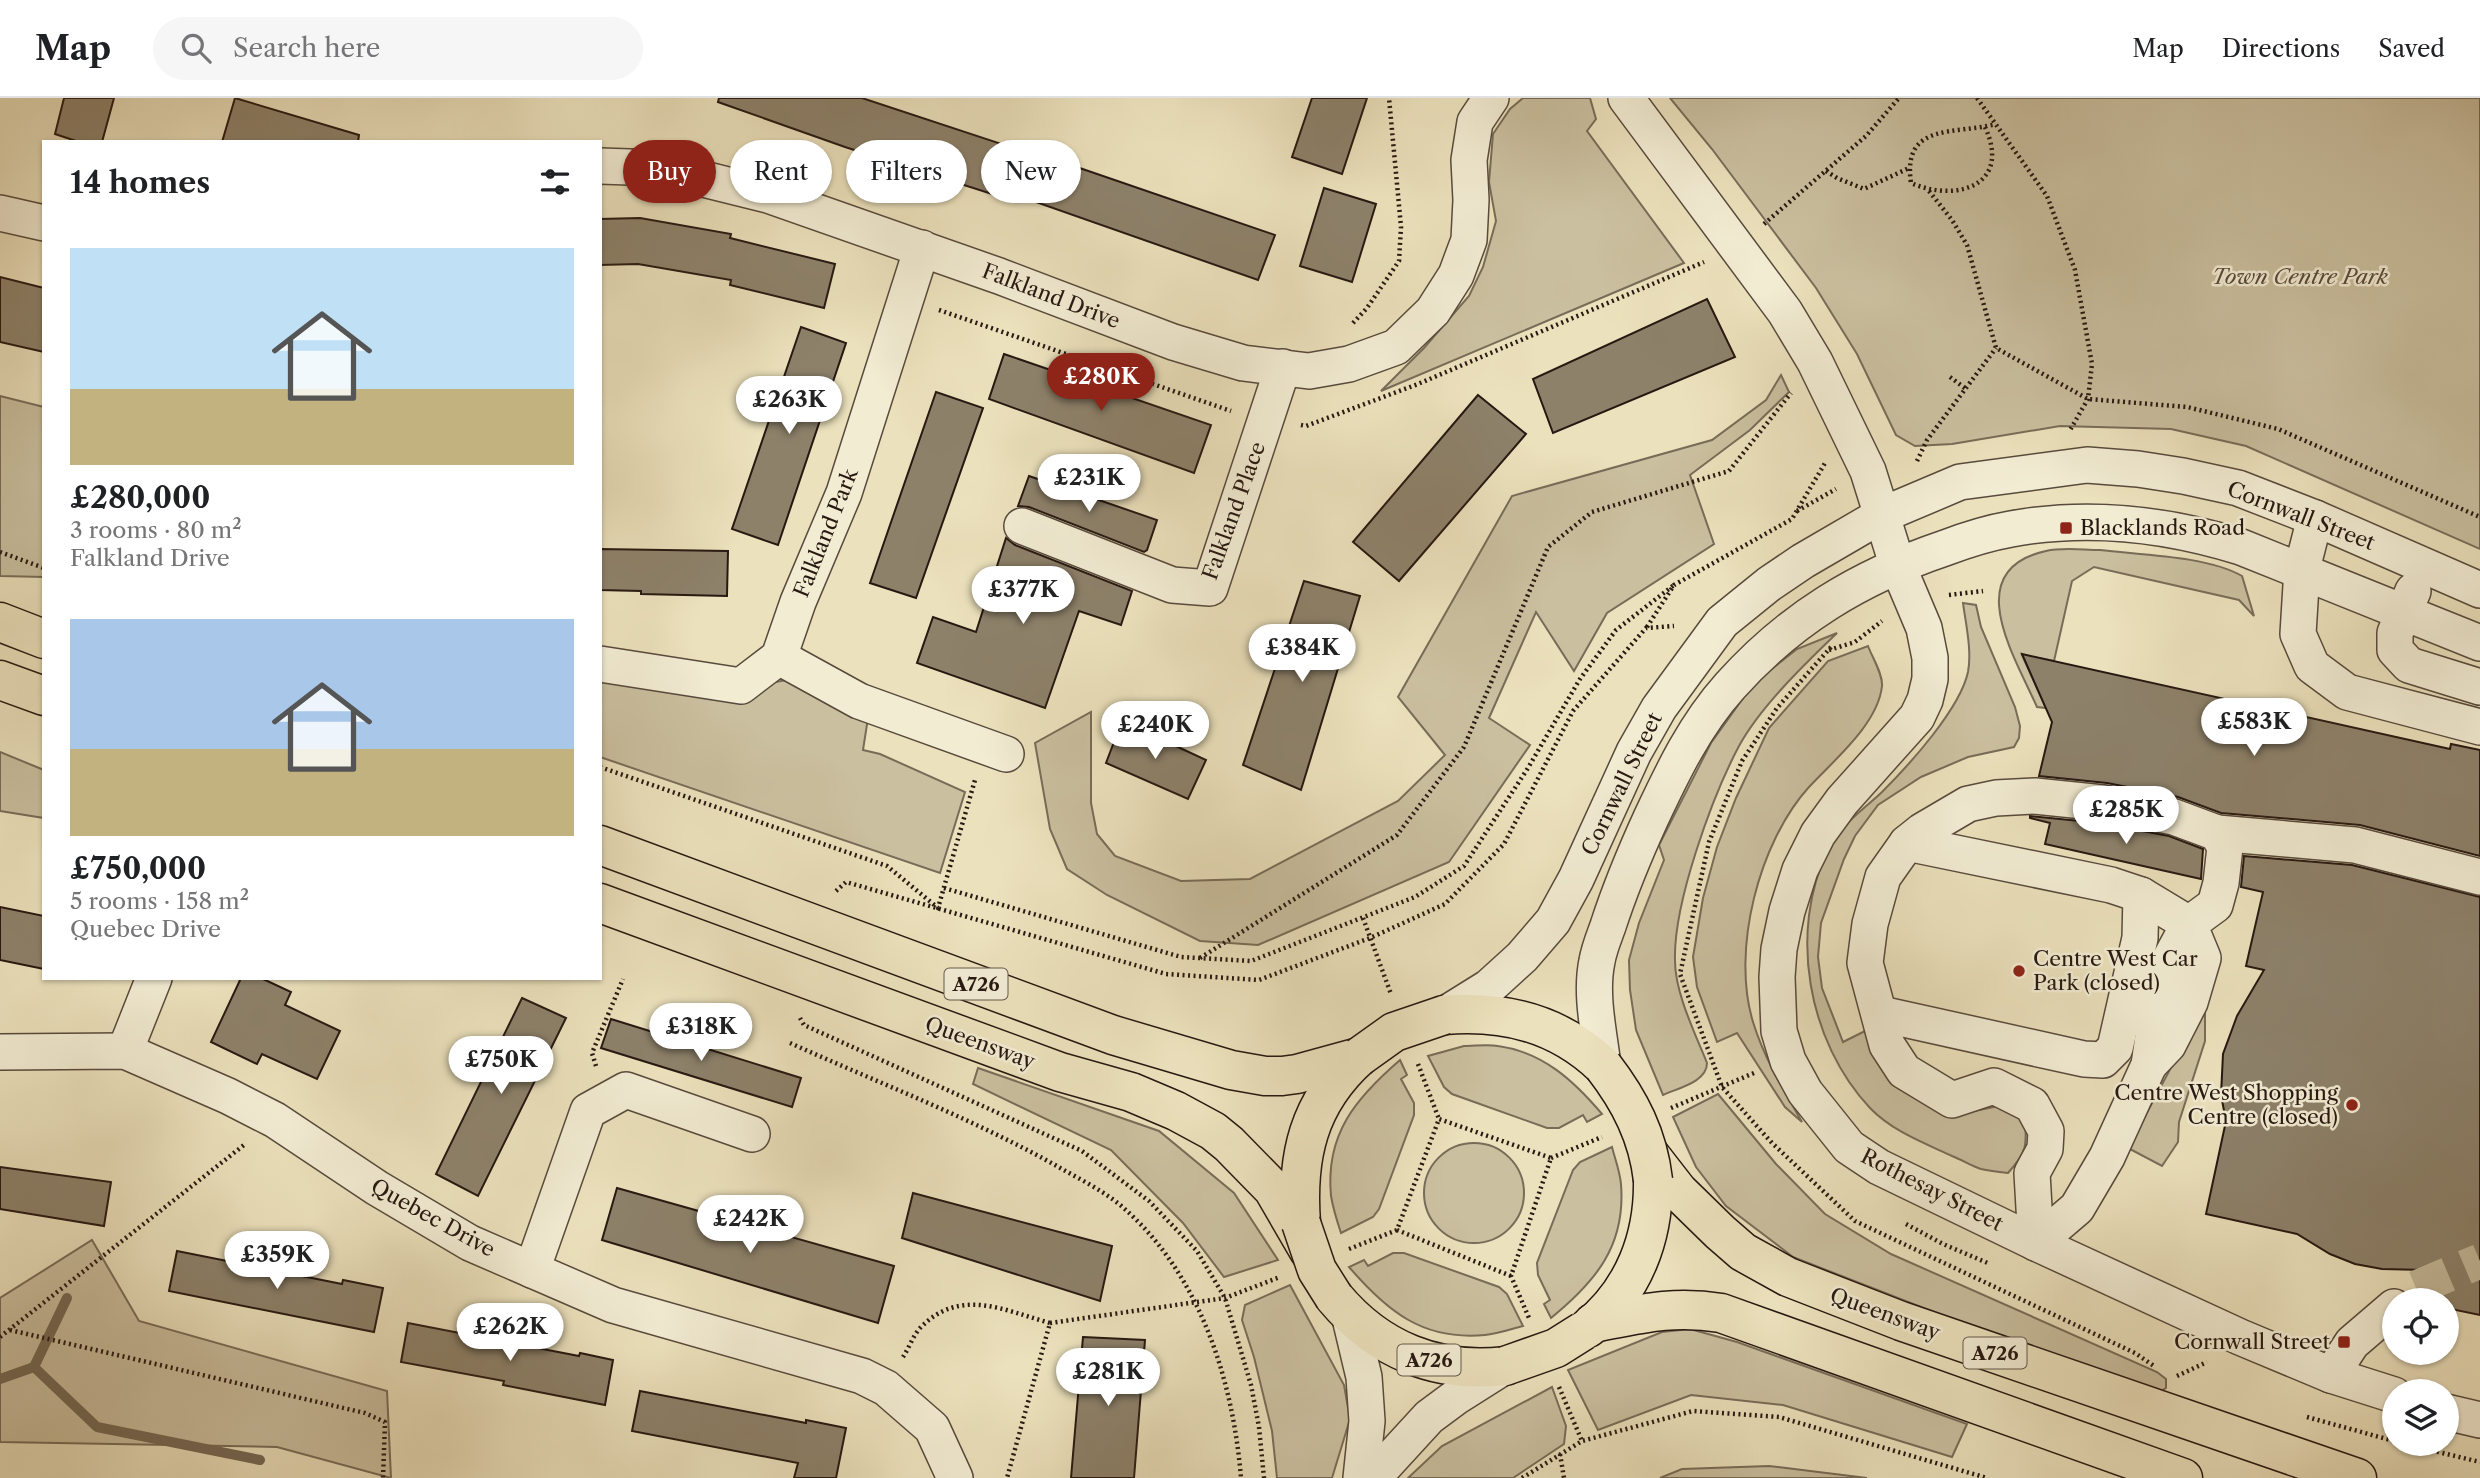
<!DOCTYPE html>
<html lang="en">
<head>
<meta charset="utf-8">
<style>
	body { margin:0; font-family:"Libre Caslon Text",serif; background:#f6f6f6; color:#202124; height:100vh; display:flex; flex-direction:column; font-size:26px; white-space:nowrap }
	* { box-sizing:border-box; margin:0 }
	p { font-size:23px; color:#757577 }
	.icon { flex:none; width:38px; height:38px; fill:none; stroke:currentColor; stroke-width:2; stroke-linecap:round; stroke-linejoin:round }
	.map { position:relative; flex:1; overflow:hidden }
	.panel { position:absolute; left:42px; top:42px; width:560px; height:840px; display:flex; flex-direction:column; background:#fff; border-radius:0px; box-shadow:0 2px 5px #0004 }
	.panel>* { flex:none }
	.top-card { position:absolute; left:623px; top:42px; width:665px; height:63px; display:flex; gap:14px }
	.controls { position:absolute; left:2382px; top:1190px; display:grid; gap:14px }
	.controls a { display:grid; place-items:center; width:77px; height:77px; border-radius:50%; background:#fff; box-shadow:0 2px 5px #0004; font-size:35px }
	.price { position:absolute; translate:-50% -60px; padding:0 16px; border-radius:24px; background:#fff; color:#222; font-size:23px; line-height:46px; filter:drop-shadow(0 2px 4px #0008) }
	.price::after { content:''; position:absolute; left:50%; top:42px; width:21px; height:16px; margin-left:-10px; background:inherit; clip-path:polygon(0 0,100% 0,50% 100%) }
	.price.on { background:#8f2418; color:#fff }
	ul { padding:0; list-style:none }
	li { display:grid; align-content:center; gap:14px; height:371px; padding:0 28px }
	li span { display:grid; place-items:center; height:217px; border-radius:0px; color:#555 }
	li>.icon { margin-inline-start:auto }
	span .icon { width:126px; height:126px; fill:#fffc; stroke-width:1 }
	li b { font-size:30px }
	h2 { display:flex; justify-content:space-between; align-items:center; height:84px; padding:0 28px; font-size:30px }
	.chip { padding:0 24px; border-radius:32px; background:#fff; box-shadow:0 2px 5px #0004; font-size:24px; line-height:63px }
	.chip.on { background:#8f2418; color:#fff }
	header { display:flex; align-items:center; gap:42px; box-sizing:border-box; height:98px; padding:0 35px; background:#fff; border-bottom:2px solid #e0e0e0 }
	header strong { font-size:33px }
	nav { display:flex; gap:38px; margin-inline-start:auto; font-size:24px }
	.search { width:490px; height:63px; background:#f6f6f6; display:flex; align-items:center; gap:18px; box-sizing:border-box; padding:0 24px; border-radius:38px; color:#757577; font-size:26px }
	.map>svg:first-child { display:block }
</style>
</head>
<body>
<header>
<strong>Map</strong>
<div class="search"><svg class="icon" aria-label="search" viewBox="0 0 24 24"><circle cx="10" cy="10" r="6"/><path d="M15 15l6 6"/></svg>Search here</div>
<nav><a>Map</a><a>Directions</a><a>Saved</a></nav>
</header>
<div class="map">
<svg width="2480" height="1380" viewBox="0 0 2480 1380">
	<rect width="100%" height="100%" fill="#ebe1bc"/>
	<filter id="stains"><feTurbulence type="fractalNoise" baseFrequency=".00286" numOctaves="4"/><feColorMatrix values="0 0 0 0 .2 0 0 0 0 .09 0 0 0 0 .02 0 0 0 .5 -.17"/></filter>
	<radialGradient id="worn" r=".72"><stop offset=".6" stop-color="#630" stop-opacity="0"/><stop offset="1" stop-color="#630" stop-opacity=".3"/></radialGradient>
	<!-- green -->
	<g fill="#cabf9f" stroke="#786c58" stroke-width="2">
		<polygon points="1523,0 1590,0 1596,21 1587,33 1684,165 1381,293 1424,250 1469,198 1483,169 1496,123 1489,84 1493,36 1510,11"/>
		<polygon points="1670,0 2480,0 2480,451 2246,348 2171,331 2060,328 1952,346 1915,348 1896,337 1857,256 1816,190 1712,51"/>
		<polygon points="1781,277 1789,294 1750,332 1690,377 1714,446 1607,515 1574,573 1536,514 1489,620 1530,647 1449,764 1258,847 1200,843 1107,797 1067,771 1050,731 1035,645 1091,614 1091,705 1097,736 1115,758 1181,783 1250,781 1398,703 1445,657 1398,599 1512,398 1712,342 1766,302"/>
		<polygon points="0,298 44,309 44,479 0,478"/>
		<path d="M2100 452C2142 457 2207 458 2242 478L2254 518 2239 502 2094 469 2072 483 2054 563 2022 557 2046 610 2037 609C2015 559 1959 472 2046 453 2063 449 2083 452 2100 452Z"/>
		<path d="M1963 505 1976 507 1981 529 2015 609 2020 628 2019 640 2014 649 1968 659 1921 679 1878 707 1855 738 1844 761 1821 825 1818 859 1822 890 1843 944 1865 933 1969 1014 1999 1008 2025 1020C2027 1048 2027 1054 2008 1075 1999 1074 1990 1073 1981 1071 1972 1068 1962 1062 1952 1058 1924 1045 1892 1033 1870 1010 1808 944 1788 834 1828 752 1840 727 1862 713 1882 694 1909 667 1960 611 1968 574 1972 553 1966 527 1963 505Z"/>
		<path d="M1837 535C1804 567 1761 608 1739 648 1712 699 1673 806 1675 863 1675 895 1695 935 1707 965 1707 984 1678 990 1663 997L1636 932 1630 892 1629 862 1639 825 1664 762 1659 747 1711 645 1754 585 1797 551Z"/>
		<path d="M1868 548C1872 559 1883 576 1882 588 1878 626 1834 662 1809 689 1759 744 1731 852 1753 924 1764 960 1783 991 1802 1024L1785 1009 1737 935 1717 944 1697 889 1693 859 1703 800 1717 749 1736 700 1769 630 1828 563Z"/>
		<polygon points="600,580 711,596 792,581 868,620 863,652 880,656 965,694 940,775 600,659"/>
		<polygon points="0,654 44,672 44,720 0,713"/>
		<polygon points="2205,906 2205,943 2179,1024 2178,1044 2162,1068 2128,1050"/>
		<path d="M1464 948C1475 948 1487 946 1498 948 1543 954 1574 983 1602 1016L1587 1024 1583 1017 1559 1030H1547L1452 996 1444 989 1428 958Z"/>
		<path d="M1400 962 1407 977 1401 981 1414 1005V1017L1379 1111 1373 1119 1341 1135C1337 1123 1333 1110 1331 1098 1325 1036 1356 1000 1400 962Z"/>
		<polygon points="978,970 1159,1033 1234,1095 1278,1162 1224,1179 1183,1125 1111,1052 973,986"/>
		<polygon points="1718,996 1776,1066 1825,1116 1891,1156 2157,1274 2166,1281 2166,1290 2159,1294 1962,1225 1793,1159 1726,1108 1696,1069 1673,1019"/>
		<circle cx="1474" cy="1095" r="50"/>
		<path d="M1612 1049C1615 1061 1620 1074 1621 1086 1626 1148 1595 1184 1551 1220L1544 1206 1550 1202 1538 1177 1537 1165 1573 1072 1580 1064Z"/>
		<polygon points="92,1142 139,1223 387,1293 391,1380 277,1349 0,1344 0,1200"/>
		<path d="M1393 1155H1404L1499 1189 1507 1196 1523 1228C1511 1231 1498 1236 1485 1237 1423 1243 1387 1213 1349 1169L1364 1162 1368 1168Z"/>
		<polygon points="1290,1187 1344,1287 1350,1321 1332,1380 1277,1380 1272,1333 1254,1259 1242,1222 1245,1207"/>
		<polygon points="1690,1231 1737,1244 1967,1326 1952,1359 1783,1307 1691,1297 1598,1332 1568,1272 1662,1234"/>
		<polygon points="1552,1289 1566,1328 1564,1346 1513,1380 1408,1380 1442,1348"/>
		<polygon points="1769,1368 1867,1380 1660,1380 1682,1371"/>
	</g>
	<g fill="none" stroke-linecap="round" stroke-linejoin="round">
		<!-- stream -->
		<g stroke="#746855" stroke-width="10">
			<polyline points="34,1269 67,1200"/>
			<polyline points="0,1281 34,1269 97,1329 260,1362"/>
		</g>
	</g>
	<!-- building -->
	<g fill="#8d816a" stroke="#271811" stroke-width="2">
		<polygon points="64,0 114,0 102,44 79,44 55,36"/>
		<polygon points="235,0 359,37 358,44 222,44"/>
		<polygon points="719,0 862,0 1065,67 1065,65 1275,137 1258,182 1019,98 1017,104 845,49 718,4"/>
		<polygon points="1312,0 1367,0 1342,76 1292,59"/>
		<polygon points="1324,90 1376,106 1352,184 1300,168"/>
		<polygon points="640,120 731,136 730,140 835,166 824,210 730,187 731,182 638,166 600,167 600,121"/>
		<polygon points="0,179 44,190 44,254 0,244"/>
		<polygon points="1707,201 1735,259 1553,335 1533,281"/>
		<polygon points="801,229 846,245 778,447 732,431"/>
		<polygon points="1004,256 1211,327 1194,375 989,301"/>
		<polygon points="936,294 983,310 916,500 870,485"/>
		<polygon points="1478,297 1526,336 1399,483 1353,444"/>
		<polygon points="1029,378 1157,422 1147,452 1144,454 1029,409 1018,408"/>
		<polygon points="1006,440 1015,447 1132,493 1121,527 1079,513 1045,610 917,565 933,519 976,534"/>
		<polygon points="600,451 728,453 727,498 641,496 641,493 600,492"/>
		<polygon points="1304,483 1360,498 1301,692 1243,667"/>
		<polygon points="2022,556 2450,651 2451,646 2480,652 2480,758 2360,727 2221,715 2178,699 2107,685 2039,678 2052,624"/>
		<polygon points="1122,623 1206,662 1188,701 1106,665"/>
		<polygon points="2030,718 2100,725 2169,738 2203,751 2201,781 2045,746 2050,725 2030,720"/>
		<polygon points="2244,758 2352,767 2480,799 2480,1217 2446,1210 2446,1202 2417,1202 2424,1172 2382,1171 2355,1166 2330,1156 2297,1136 2206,1116 2226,1023 2221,997 2223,956 2237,918 2264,872 2246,868 2263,794 2241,789"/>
		<polygon points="0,809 44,818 44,871 0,862"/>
		<polygon points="241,880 261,880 291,894 285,907 340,933 317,981 262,956 257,966 211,944"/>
		<polygon points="522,900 566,920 478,1098 436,1076"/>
		<polygon points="611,921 801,980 792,1009 601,950"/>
		<polygon points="0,1069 111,1084 104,1128 0,1111"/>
		<polygon points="617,1090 894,1168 878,1225 602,1142"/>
		<polygon points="913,1095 1112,1148 1100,1203 902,1140"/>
		<polygon points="177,1153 342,1186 343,1182 383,1190 374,1234 169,1193"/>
		<polygon points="408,1225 579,1258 580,1255 613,1262 605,1307 503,1287 504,1283 401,1264"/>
		<polygon points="1083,1239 1145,1242 1134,1380 1071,1380"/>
		<polygon points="640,1293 806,1325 806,1322 846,1330 836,1380 794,1380 798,1365 632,1333"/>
	</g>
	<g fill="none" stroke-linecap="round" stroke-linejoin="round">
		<!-- minor-tunnel -->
		<polyline stroke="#c4b99a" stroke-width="35" stroke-dasharray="35 18" stroke-linecap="butt" points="2416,1190 2480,1163"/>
		<defs>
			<g id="minor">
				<polyline points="1626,0 1785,214 1815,264 1868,373 1897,466 1924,530 1930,560 1930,581 1925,602 1917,619 1842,703 1818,736 1800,772 1787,813 1779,851 1777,879 1779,933 1788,963 1805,994 1849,1049 1879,1069 2036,1145 2240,1239 2331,1277 2394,1297"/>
				<polyline points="600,68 659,70 768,97 999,178 1173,244 1243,265 1309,273 1349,266 1396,249 1433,213 1456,177 1469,142 1471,102 1469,62 1475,24 1491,0"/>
				<polyline points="0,115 44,125"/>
				<polyline points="2315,420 2302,471 2298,536 2312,568 2347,594 2480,629"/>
				<polyline points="1022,428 1172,487 1210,490 1283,269"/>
				<polyline points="2413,493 2395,535 2395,552 2409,567 2480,589"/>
				<polyline points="779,559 859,603 1006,656"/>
				<polyline points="600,566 741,588 779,559 798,504 844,395 922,150"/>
				<polyline points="2217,735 2355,747 2480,779"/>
				<polyline points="1881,916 2084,961 2103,962 2115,950 2140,840 2141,797 2111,787 1907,745"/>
				<polyline points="1444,917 1489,889 1522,859 1553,823 1576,781 1634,654 1659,610 1722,524 1769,486 1803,463 1882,417 1960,384 2087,367 2138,371 2183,378 2238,390 2315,420 2480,492"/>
				<polyline points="125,953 154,880"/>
				<polyline points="0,954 125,953 228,998 275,1022 377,1090 470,1145 613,1207 862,1278 886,1290 932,1330 955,1380"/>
				<path d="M1603 968C1599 934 1590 896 1597 863 1599 851 1604 839 1608 828 1620 791 1635 755 1651 720 1673 673 1695 627 1730 588 1790 521 1859 479 1945 450 1966 442 1988 435 2011 431 2087 417 2167 426 2241 449L2480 545"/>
				<polyline points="2036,1145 2032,1075 2045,1051 2046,1033 2032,1007 1994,988 1952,1002 1904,973 1887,947 1865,865 1870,826 1883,779 1907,745 1922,733 1968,706 1996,700 2035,698 2103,705 2174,719 2217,735 2225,749 2221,785 2215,807 2189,826 2203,860 2190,904 2168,947 2149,967"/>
				<polyline points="2036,1145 2077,1110 2107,1059 2149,967 2160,889 2170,861 2189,826 2141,797"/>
				<polyline points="532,1172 588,1013 626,992 752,1036"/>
				<polyline points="1349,1216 1364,1279 1367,1323 1361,1380"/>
				<polyline points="2331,1277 2352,1245 2394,1209"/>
				<polyline points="2446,1314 2480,1322"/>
				<polyline points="1373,1380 1429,1319 1456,1299 1505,1268"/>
			</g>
			<g id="highway">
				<polyline points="0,524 44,541"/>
				<polyline points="0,582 44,598"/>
				<polyline points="600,747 1113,937 1231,972 1265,978 1282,978 1297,976 1359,959"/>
				<polyline points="600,805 1060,974 1131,994 1176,1013 1213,1033 1229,1046 1273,1091 1309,1153"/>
				<path d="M1444 917C1504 912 1558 925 1603 968"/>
				<polyline points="1650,1057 1678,1093 1720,1134 1743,1154 1788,1179 1901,1223 2357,1380"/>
				<path d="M1301 1125C1296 1059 1308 1005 1359 959"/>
				<path d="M1334 1199C1378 1252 1437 1276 1505 1268"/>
				<path d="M1593 1225C1640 1216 1673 1207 1721 1215L2183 1380"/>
				<path d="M1588 1230C1634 1193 1654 1139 1653 1082"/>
			</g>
		</defs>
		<!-- minor casing -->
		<use href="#minor" stroke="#584a3c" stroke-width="38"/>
		<!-- highway casing -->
		<use href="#highway" stroke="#271811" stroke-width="41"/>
		<!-- path -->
		<g stroke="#271811" stroke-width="4.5" stroke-dasharray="2 3.5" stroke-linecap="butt">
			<polyline points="1977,0 2047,98 2075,172 2092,266 2088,301 2070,332"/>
			<path d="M1985 29C2012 87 1957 105 1911 85 1902 24 1954 37 1996 26"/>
			<polyline points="1826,73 1837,80 1864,91 1909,70"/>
			<polyline points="1929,93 1952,122 1967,147 1996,250 2088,301 2187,309 2278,331 2480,419"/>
			<polyline points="1764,126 1866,38 1899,0"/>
			<polyline points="939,212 1231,313"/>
			<polyline points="1353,225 1367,210 1399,163 1401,129 1389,0"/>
			<polyline points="1950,279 1966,291"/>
			<polyline points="1301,327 1306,328 1418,286 1704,164"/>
			<polyline points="1917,363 1927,342 1996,250"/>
			<polyline points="1797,413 1836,391"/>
			<polyline points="0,454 44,470"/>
			<polyline points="1949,497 1983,493"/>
			<polyline points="1647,529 1674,487 1792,421 1825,365"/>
			<polyline points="1831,549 1777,610 1742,663 1709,744 1680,876 1722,989 1772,1045 1855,1123 2135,1255 2154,1268"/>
			<polyline points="1829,552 1855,544 1882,523"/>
			<polyline points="600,669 887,768 938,810 975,682"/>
			<polyline points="944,790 1181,859 1251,863 1415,799 1464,768 1528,670 1580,581 1616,532 1674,487"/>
			<polyline points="836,793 846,784 1166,876 1259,882 1370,840 1445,806 1504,746 1573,613 1646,530 1674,528"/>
			<polyline points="1363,820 1391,896"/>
			<polyline points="1200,860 1397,737 1464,649 1548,449 1592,414 1729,373 1791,295"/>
			<polyline points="800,920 804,927 1082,1053 1149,1103 1197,1153 1225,1200 1251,1287 1259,1329 1264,1380"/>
			<path d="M790 945C879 985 971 1020 1055 1067 1079 1081 1107 1094 1127 1113 1201 1180 1233 1283 1241 1380"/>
			<polyline points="1418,966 1439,1021"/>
			<polyline points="596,968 592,955 623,881"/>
			<polyline points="1671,1010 1754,975"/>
			<polyline points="1551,1060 1602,1039"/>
			<polyline points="1906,1126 1943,1146 1990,1166"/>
			<polyline points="1349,1151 1397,1132"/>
			<polyline points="1511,1178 1397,1132 1439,1021 1551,1060 1511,1178 1529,1220"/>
			<polyline points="1050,1225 1225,1200 1280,1179"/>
			<polyline points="10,1232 365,1315 385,1324 383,1380"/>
			<polyline points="0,1239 244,1047"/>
			<path d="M903 1259C909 1250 913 1238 920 1230 960 1189 1003 1212 1050 1225L1007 1380"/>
			<polyline points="2177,1278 2207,1264"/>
			<polyline points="1559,1289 1582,1343"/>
			<polyline points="2307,1319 2394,1343"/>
			<polyline points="2405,1346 2480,1364"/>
			<polyline points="1560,1356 1564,1380"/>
			<polyline points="1522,1380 1582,1343 1693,1313 1779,1319 1987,1380"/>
		</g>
		<!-- minor -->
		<use href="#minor" stroke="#f2ecd3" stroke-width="35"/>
		<!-- highway -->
		<use href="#highway" stroke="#ebe1bc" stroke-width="38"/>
		<defs>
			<g id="highway-bridge">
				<polyline points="1359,959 1394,934 1444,917"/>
				<path d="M1603 968C1630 1003 1648 1038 1653 1082"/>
				<polyline points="1301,1125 1317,1172 1334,1199"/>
				<polyline points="1505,1268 1556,1250 1583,1233"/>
			</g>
		</defs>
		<!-- highway-bridge casing -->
		<use href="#highway-bridge" stroke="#271811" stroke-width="41" stroke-linecap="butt"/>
		<!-- highway-bridge -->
		<use href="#highway-bridge" stroke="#ebe1bc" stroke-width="38"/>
	</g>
	<!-- markers -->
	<g fill="#8f2418" stroke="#f2ecd3" stroke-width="2.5">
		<rect x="2059" y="423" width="14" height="14" rx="3.5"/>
		<circle cx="2019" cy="873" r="7"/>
		<circle cx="2352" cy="1007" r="7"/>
		<rect x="2337" y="1237" width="14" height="14" rx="3.5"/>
	</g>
	<g text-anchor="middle" stroke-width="5" stroke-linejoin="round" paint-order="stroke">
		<!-- shield labels -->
		<g fill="#f2ecd3" stroke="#64584b" stroke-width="2">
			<rect x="944.5" y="870.5" width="63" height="31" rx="5"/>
			<rect x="1963.5" y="1239.5" width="63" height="31" rx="5"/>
			<rect x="1397.5" y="1246.5" width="63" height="31" rx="5"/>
		</g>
		<g font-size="19" font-weight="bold" fill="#271811">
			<text x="976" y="893">A726</text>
			<text x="1995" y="1262">A726</text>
			<text x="1429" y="1269">A726</text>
		</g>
		<!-- park labels -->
		<g font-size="21" font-style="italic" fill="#584a3c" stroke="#f2ecd3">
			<text x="2300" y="186">Town Centre Park</text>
		</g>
		<!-- street labels -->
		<g font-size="21" fill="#271811" stroke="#f2ecd3">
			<text transform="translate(1051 198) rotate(21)" y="7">Falkland Drive</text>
			<text transform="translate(1234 413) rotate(-70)" y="7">Falkland Place</text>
			<text transform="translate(2301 418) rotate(21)" y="7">Cornwall Street</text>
			<text transform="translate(826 435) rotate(-68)" y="7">Falkland Park</text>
			<text transform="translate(1622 686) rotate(-64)" y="7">Cornwall Street</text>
			<text transform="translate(980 945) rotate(20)" y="7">Queensway</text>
			<text transform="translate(1932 1092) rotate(27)" y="7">Rothesay Street</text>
			<text transform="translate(433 1120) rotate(29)" y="7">Quebec Drive</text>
			<text transform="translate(1885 1216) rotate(20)" y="7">Queensway</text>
		</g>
		<!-- poi labels -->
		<g font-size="21" fill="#271811" stroke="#f2ecd3" text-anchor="start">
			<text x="2080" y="437">Blacklands Road</text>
			<text x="2033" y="868">Centre West Car<tspan x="2033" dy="24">Park (closed)</tspan></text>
			<text x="2338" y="1002" text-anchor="end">Centre West Shopping<tspan x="2338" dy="24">Centre (closed)</tspan></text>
			<text x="2330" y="1251" text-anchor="end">Cornwall Street</text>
		</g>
	</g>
	<rect width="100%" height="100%" filter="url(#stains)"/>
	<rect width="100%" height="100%" fill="url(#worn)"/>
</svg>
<div class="controls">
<a><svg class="icon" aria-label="locate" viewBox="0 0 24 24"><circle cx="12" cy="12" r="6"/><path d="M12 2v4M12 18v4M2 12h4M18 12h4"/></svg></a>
<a><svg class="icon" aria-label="layers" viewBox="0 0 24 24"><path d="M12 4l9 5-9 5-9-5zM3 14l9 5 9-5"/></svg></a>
</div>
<b class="price on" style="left:1101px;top:315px">£280K</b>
<b class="price" style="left:789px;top:338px">£263K</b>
<b class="price" style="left:1089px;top:416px">£231K</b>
<b class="price" style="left:1023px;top:528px">£377K</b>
<b class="price" style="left:1302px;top:586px">£384K</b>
<b class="price" style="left:2254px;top:660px">£583K</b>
<b class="price" style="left:1155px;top:663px">£240K</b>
<b class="price" style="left:2126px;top:748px">£285K</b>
<b class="price" style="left:701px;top:965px">£318K</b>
<b class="price" style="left:501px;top:998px">£750K</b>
<b class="price" style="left:750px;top:1157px">£242K</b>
<b class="price" style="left:277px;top:1193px">£359K</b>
<b class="price" style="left:510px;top:1265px">£262K</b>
<b class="price" style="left:1108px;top:1310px">£281K</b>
<div class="top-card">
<a class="chip on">Buy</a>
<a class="chip">Rent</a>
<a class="chip">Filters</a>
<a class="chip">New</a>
</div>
<section class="panel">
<h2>14 homes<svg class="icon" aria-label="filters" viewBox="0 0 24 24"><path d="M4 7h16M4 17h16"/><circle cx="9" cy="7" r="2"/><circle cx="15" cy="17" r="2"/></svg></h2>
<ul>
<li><span style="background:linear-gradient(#bfe0f5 65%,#c2b280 0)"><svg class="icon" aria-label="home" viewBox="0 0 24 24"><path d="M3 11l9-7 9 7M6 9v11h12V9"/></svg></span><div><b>£280,000</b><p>3 rooms · 80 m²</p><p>Falkland Drive</p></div></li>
<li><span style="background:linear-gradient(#a9c7e8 60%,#c2b280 0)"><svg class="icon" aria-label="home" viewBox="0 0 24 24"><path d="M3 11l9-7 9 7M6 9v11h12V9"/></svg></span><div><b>£750,000</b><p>5 rooms · 158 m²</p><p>Quebec Drive</p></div></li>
</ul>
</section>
</div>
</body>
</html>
